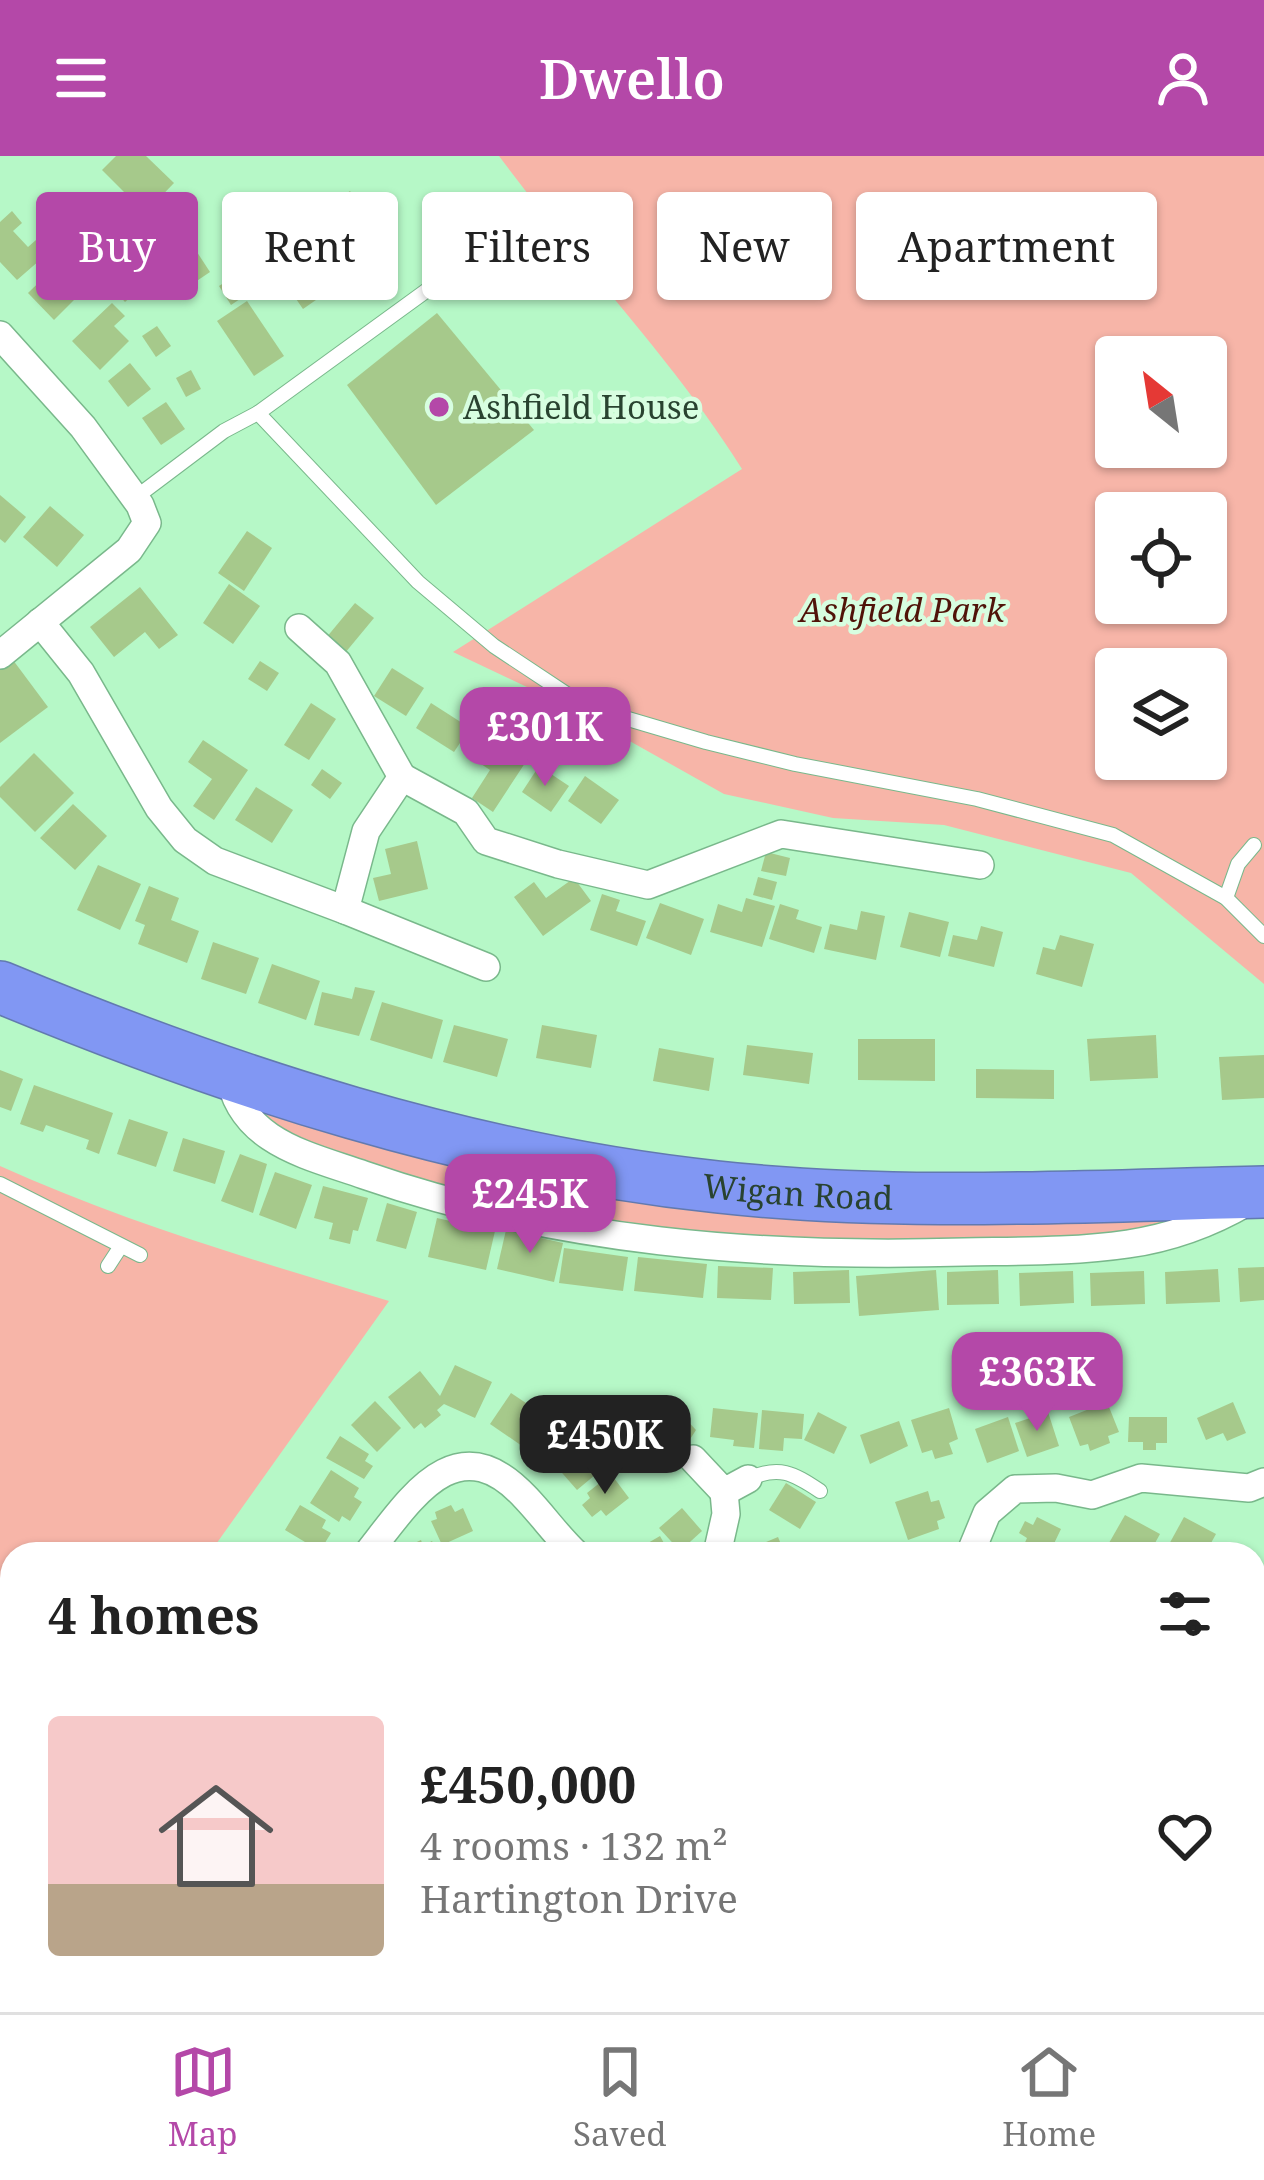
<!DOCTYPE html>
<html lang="en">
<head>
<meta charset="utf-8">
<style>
	body { margin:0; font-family:"Noto Serif",serif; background:#f6f6f6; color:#222; height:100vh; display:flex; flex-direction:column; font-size:45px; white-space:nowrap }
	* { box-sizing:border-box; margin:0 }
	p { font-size:39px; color:#767676 }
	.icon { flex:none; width:66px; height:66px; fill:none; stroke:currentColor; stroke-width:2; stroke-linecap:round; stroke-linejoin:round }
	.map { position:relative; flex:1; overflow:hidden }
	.sheet { position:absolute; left:0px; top:1386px; width:1266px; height:471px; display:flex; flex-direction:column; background:#fff; border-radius:36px 36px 0 0; box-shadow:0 3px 9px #0004 }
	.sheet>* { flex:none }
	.top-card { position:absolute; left:36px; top:36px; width:1194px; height:108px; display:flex; gap:24px }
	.needle { width:78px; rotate:330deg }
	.fabs { position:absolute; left:1095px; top:180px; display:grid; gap:24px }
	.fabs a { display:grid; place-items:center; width:132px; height:132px; border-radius:12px; background:#fff; box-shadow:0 3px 9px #0004; font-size:60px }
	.price { position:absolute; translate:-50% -102px; padding:0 27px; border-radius:24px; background:#b448a8; color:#fff; font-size:39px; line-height:78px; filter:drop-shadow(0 3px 6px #0008) }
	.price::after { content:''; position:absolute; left:50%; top:72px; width:36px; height:27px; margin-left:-18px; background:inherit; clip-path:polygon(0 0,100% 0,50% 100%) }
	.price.selected { background:#222; color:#fff }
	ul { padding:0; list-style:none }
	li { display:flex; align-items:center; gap:36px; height:300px; padding:0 48px }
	li span { display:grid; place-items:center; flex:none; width:336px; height:240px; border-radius:12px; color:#555 }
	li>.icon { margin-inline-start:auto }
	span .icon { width:144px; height:144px; fill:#fffc; stroke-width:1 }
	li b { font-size:51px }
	h2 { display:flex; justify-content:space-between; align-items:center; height:144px; padding:0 48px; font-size:51px }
	.chip { padding:0 42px; border-radius:12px; background:#fff; box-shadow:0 3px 9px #0004; font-size:42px; line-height:108px }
	.chip.selected { background:#b448a8; color:#fff }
	header { display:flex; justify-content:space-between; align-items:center; height:156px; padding:0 48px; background:#b448a8; color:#fff; font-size:54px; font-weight:600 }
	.dock { display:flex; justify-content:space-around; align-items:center; height:168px; border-top:3px solid #e0e0e0; background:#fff; font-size:33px; color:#767676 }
	.dock a { display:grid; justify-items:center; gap:6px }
	.dock .selected { color:#b448a8 }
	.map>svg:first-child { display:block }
</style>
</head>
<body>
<header><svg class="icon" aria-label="menu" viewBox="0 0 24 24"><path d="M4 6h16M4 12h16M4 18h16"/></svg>Dwello<svg class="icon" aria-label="person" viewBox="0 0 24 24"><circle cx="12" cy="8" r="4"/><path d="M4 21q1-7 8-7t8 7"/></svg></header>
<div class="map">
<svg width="1264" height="1856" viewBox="0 0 1264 1856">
	<rect width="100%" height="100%" fill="#b6f8c7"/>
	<!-- green -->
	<g fill="#f7b5a8" fill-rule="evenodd">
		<path d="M499 0H1264V828L1131 717 944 669 833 662 724 638 569 551 453 496 742 313C674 204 577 105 499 0ZM1116 201H1206V291H1116ZM1116 357H1206V447H1116ZM1116 513H1206V603H1116Z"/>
		<polygon points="232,936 477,990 1214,1065 1026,1095 586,1076 303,998"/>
		<path d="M0 1010C126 1067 257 1105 389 1145L209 1398H12V1845H309L324 1856H0Z"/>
		<polygon points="1264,1661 1264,1787 1254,1763 1254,1670"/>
		<polygon points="1254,1785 1264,1789 1264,1856 1122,1856 1134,1845 1254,1845"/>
	</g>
	<!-- building -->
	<g fill="#a6c98b">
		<polygon points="116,0 146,0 174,27 145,57 102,14"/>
		<polygon points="350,35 392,93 369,108 349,79 331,92 311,63"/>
		<polygon points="12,55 22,67 13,75 28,91 36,84 48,97 17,124 0,106 0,66"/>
		<polygon points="303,67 324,97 306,109 326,137 303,153 263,95"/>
		<polygon points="195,93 210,116 173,141 158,118"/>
		<polygon points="62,104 88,130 54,164 28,137"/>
		<polygon points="132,106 149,125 125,146 108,127"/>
		<polygon points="241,116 252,135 231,149 219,130"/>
		<polygon points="247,145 284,200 254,220 217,165"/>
		<polygon points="112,147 125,160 114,170 129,185 100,214 72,185"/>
		<polygon points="437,157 534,274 436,349 347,229"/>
		<polygon points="157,170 171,190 156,201 142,180"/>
		<polygon points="130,207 151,233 128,251 108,225"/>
		<polygon points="191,214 201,233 186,241 176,222"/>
		<polygon points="166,246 185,273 161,289 142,262"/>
		<polygon points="0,339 26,361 5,387 0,383"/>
		<polygon points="50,350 84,379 57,411 23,381"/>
		<polygon points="247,375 272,392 244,435 218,417"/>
		<polygon points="229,428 260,450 233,488 203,467"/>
		<polygon points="140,431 178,479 159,493 145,476 114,501 90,471"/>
		<polygon points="355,447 374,462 345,497 326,482"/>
		<polygon points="10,500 48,551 0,587 0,507"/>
		<polygon points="260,505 279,517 267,535 248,523"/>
		<polygon points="392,512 424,532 406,560 374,540"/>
		<polygon points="311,547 336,563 309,604 284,589"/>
		<polygon points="431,547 470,572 454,596 416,572"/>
		<polygon points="478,573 527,604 493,656 472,642 490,614 463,596"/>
		<polygon points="203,584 248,614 214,664 193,650 212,623 188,606"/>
		<polygon points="34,597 74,637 35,676 0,641 0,631"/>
		<polygon points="539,610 569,630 551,656 522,636"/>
		<polygon points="322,613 342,627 330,643 311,629"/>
		<polygon points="585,620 619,644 601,668 568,645"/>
		<polygon points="256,631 293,654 272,687 235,664"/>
		<polygon points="73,648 107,680 75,714 40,682"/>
		<polygon points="417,685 428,733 379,745 373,722 391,718 385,693"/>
		<polygon points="766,696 790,702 786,720 761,715"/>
		<polygon points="98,709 141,728 120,774 77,754"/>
		<polygon points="758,721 777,726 772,744 753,739"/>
		<polygon points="574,722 591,745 543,780 514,741 534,726 546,742"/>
		<polygon points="149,730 179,742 171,764 199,775 187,807 138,788 145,769 135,765"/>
		<polygon points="602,738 620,744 616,755 646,765 637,790 590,774"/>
		<polygon points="746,742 775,750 762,791 710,776 718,748 742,756"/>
		<polygon points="660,747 704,763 691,799 646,782"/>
		<polygon points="780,748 799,754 796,763 822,771 814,797 769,783"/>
		<polygon points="861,755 885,760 876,804 824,793 830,768 857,774"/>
		<polygon points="909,756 949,766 940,801 900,791"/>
		<polygon points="981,770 1003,776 994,811 948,800 953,779 977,784"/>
		<polygon points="1060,779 1094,788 1082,831 1036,818 1043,791 1055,794"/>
		<polygon points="213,786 259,802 246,838 201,823"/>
		<polygon points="272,808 320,825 306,864 258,847"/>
		<polygon points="355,831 375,835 359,880 314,869 322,836 352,843"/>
		<polygon points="382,846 443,864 432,903 370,884"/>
		<polygon points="454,869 508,883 497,921 443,906"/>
		<polygon points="542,869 597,879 591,912 536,902"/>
		<polygon points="1156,879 1158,922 1090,925 1087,883"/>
		<polygon points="858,883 935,883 935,925 858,924"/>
		<polygon points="747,889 813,897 809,928 743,919"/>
		<polygon points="659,892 714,902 709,935 653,925"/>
		<polygon points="1264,899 1264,942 1222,944 1219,901"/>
		<polygon points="976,913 1054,914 1054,943 976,942"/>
		<polygon points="0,914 23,923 11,955 0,951"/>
		<polygon points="34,929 113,957 99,998 86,993 89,984 46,969 43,976 20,968"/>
		<polygon points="129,963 168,976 156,1011 117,998"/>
		<polygon points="183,982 225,995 215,1028 173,1015"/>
		<polygon points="240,998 267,1008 253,1057 221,1045"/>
		<polygon points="275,1016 312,1029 296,1073 259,1059"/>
		<polygon points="323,1030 368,1042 358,1075 353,1074 350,1088 329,1083 333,1067 314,1062"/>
		<polygon points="387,1047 417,1056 406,1093 376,1085"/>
		<polygon points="437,1062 495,1075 486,1114 428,1101"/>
		<polygon points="506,1074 563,1087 554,1126 497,1113"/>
		<polygon points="564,1092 628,1101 623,1135 559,1127"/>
		<polygon points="638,1101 707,1108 703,1142 634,1135"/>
		<polygon points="718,1110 773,1112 771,1144 717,1142"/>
		<polygon points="1264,1111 1264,1144 1240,1146 1238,1112"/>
		<polygon points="1218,1113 1220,1146 1166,1148 1165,1116"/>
		<polygon points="849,1114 850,1147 794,1148 793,1116"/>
		<polygon points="936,1114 939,1154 859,1160 856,1120"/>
		<polygon points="998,1114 999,1148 947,1149 947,1116"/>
		<polygon points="1073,1115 1074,1147 1020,1150 1019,1117"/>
		<polygon points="1144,1115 1145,1148 1091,1150 1090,1117"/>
		<polygon points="455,1209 492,1226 475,1262 444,1248 437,1254 441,1259 425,1272 421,1267 414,1273 388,1241 420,1215 440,1240"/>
		<polygon points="511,1237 547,1261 525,1292 490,1268"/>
		<polygon points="650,1242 659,1251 667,1243 696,1274 685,1291 682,1288 658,1310 628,1278 637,1269 629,1261"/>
		<polygon points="375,1245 401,1272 377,1296 351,1269"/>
		<polygon points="1107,1246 1119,1276 1108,1280 1110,1287 1090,1295 1088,1288 1080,1290 1069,1261"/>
		<polygon points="1233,1246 1246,1277 1227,1285 1223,1277 1206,1284 1197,1262"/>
		<polygon points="713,1252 758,1257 754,1292 733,1290 734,1284 710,1281"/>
		<polygon points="949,1252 958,1283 949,1287 953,1298 935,1303 932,1294 922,1297 911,1264"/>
		<polygon points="571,1253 590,1274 550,1310 537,1297 543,1292 536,1285"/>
		<polygon points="762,1254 804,1258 802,1283 784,1282 783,1295 759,1293"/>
		<polygon points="818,1256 847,1271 834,1298 804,1284"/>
		<polygon points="1048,1256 1059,1290 1027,1301 1015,1267"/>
		<polygon points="1008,1261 1019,1295 987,1307 975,1273"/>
		<polygon points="1129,1261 1167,1261 1167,1287 1156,1287 1156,1294 1143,1294 1143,1286 1128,1286"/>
		<polygon points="899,1265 908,1290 870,1308 860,1279"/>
		<polygon points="340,1280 369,1298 365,1305 373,1310 364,1323 326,1302"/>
		<polygon points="581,1290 601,1314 577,1334 556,1310"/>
		<polygon points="331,1314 359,1332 354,1341 362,1346 350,1365 342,1360 339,1366 310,1347"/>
		<polygon points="611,1318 629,1342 606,1360 601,1354 592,1361 582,1349 590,1342 587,1337"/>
		<polygon points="786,1327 816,1346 800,1373 769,1354"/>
		<polygon points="928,1335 931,1346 939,1344 945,1362 937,1365 939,1373 908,1384 895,1346"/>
		<polygon points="300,1349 326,1364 322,1372 331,1377 320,1395 285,1374"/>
		<polygon points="451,1349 455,1356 463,1352 473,1375 442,1389 431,1365 437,1363 435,1356"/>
		<polygon points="682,1352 702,1375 680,1395 659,1372"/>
		<polygon points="1125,1359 1160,1378 1149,1398 1113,1398 1105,1394"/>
		<polygon points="1037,1361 1061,1373 1049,1398 1037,1398 1023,1391 1027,1382 1019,1377 1025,1365 1033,1369"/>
		<polygon points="1184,1361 1216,1378 1205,1398 1179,1398 1167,1392"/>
		<polygon points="660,1380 670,1398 629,1398"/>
		<polygon points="778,1381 785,1398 755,1398 752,1392"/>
		<polygon points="421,1384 423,1390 432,1385 439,1398 406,1398 404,1392"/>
		<polygon points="941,1388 944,1398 914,1398 914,1397"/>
		<polygon points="445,1845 457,1845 467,1852 464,1856 436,1856"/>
		<polygon points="621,1845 646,1845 638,1856"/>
		<polygon points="697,1845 741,1845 732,1856 699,1856 692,1850"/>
		<polygon points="1012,1845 1053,1845 1053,1847 1014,1856"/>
	</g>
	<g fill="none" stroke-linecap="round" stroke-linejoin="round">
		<defs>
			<g id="lane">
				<polyline points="258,257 430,132"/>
				<polyline points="135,342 224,275 258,257 418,426 494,490 568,539 601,555 706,586 795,608 977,643 1113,679 1226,742 1264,780"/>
				<polyline points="1226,742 1238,708 1254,689"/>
				<polyline points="0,1028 140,1099"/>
				<polyline points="108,1110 121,1090"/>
				<path d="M748 1323C779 1309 793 1317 820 1335"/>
			</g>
			<g id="street">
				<polyline points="0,179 83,271 140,349 147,367 129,394 0,499"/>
				<polyline points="40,466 81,517 159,652 185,684 215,705 345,754 366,675 402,621 466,656 486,685 558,708 648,729 781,678 980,709"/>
				<polyline points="299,472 338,507 402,621"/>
				<polyline points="345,754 486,811"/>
				<path d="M229 916C239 986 307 999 364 1019 557 1086 761 1102 964 1096 1018 1095 1074 1096 1128 1088 1169 1082 1211 1067 1247 1046"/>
				<polyline points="693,1303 724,1336 748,1323"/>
				<path d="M367 1398C410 1344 456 1266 526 1342 544 1361 557 1380 576 1398"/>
				<polyline points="717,1398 726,1358 724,1336"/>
				<polyline points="970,1398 987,1357 1015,1333 1056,1332 1092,1339 1141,1322 1249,1332 1264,1326"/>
				<polyline points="1254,1530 1264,1544"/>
				<polyline points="1254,1670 1264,1661"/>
				<polyline points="549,1845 563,1856"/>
				<polyline points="793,1845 804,1856"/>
				<polyline points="656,1856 665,1845"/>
			</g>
			<g id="highway">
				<path id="s1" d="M0 831C229 926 471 1005 718 1031 898 1051 1083 1040 1264 1036"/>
			</g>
		</defs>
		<!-- lane casing -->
		<use href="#lane" stroke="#79b88b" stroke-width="16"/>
		<!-- street casing -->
		<use href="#street" stroke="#79b88b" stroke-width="30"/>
		<!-- highway casing -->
		<use href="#highway" stroke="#627aaf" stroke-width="54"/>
		<!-- lane -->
		<use href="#lane" stroke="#fff" stroke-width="14"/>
		<!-- street -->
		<use href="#street" stroke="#fff" stroke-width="27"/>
		<!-- highway -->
		<use href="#highway" stroke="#8197f3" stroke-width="51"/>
	</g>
	<!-- markers -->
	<circle fill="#b448a8" stroke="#d7fee0" stroke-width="4.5" cx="439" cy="251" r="12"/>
	<g text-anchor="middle" stroke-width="9" stroke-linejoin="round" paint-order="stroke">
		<!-- poi labels -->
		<g font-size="33" fill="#294330" stroke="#d7fee0" text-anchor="start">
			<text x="463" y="263">Ashfield House</text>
		</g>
		<!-- park labels -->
		<g font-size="33" font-style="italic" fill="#501309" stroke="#d7fee0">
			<text x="902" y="466">Ashfield Park</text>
		</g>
		<!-- street labels -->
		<g font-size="33" fill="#294330" stroke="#d7fee0">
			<text dy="12" stroke="none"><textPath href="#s1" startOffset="828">Wigan Road</textPath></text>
		</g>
	</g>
</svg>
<div class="fabs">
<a><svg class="needle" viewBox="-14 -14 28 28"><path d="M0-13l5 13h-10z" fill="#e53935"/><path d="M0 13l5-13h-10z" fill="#767676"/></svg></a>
<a><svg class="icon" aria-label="locate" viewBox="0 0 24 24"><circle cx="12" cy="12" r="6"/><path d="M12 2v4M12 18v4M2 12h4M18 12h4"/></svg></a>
<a><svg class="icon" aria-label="layers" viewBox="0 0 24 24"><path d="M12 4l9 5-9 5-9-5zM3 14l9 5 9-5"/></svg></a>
</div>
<b class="price" style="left:545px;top:633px">£301K</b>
<b class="price" style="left:530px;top:1100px">£245K</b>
<b class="price" style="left:1037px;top:1278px">£363K</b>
<b class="price selected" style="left:605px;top:1341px">£450K</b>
<div class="top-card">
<a class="chip selected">Buy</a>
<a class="chip">Rent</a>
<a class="chip">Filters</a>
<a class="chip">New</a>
<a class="chip">Apartment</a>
</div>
<section class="sheet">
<h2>4 homes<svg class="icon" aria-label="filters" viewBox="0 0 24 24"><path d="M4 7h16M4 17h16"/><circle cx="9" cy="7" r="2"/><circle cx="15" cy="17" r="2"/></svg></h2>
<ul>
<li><span style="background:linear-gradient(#f6c9c9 70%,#b9a48a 0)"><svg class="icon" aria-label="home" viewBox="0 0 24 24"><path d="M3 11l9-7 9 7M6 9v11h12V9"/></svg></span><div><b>£450,000</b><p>4 rooms · 132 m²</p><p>Hartington Drive</p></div><svg class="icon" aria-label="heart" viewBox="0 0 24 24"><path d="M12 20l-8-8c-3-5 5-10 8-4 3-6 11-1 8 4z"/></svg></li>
</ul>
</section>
</div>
<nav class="dock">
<a class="selected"><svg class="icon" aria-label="map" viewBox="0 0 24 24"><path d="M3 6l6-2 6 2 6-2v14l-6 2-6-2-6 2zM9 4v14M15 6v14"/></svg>Map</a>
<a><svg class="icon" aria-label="saved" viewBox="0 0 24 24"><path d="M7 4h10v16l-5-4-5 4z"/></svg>Saved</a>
<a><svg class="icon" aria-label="home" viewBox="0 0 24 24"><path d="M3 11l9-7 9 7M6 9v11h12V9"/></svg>Home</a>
</nav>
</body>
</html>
